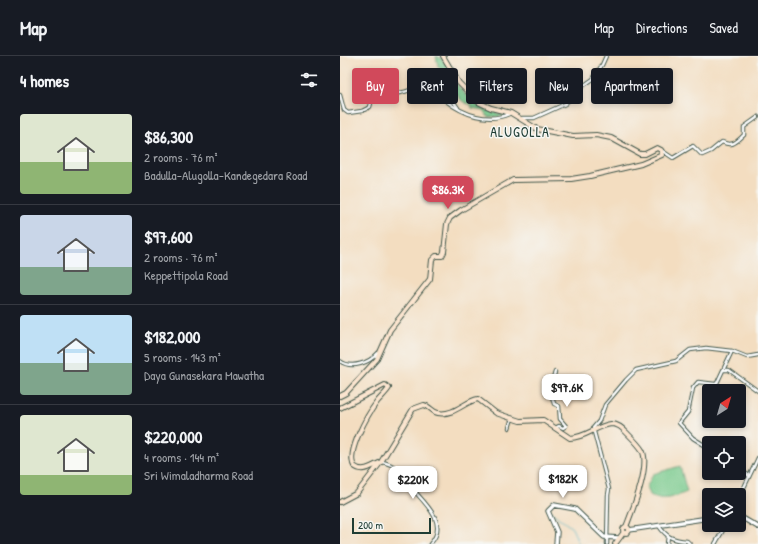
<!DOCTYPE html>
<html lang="en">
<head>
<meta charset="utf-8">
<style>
	body { margin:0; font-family:"Patrick Hand",sans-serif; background:#242831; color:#f1f3f6; height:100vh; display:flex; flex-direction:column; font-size:15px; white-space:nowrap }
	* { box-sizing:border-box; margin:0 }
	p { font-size:13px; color:#9ea1a6 }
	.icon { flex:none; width:22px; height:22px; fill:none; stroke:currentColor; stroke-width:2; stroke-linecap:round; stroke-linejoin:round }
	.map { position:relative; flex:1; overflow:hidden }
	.drawer { display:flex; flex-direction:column; background:#171b24; width:340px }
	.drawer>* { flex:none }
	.banner { position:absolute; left:12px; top:12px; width:346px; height:36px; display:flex; gap:8px }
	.needle { width:26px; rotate:37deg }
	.controls { position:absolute; left:362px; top:328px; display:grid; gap:8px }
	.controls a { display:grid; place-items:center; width:44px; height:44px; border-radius:4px; background:#171b24; box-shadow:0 2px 6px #0003; font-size:20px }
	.scale { position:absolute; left:12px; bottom:10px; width:79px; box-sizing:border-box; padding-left:4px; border:2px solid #1f3d34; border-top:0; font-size:11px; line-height:14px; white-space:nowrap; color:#1f3d34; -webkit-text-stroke:3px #f6f6f2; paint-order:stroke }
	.price { position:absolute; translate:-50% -34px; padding:0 9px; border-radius:8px; background:#fff; color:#222; font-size:13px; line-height:26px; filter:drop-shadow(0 1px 2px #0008) }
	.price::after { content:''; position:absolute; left:50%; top:24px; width:12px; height:9px; margin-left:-6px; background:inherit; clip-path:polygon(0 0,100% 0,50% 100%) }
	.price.current { background:#d1495b; color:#fff }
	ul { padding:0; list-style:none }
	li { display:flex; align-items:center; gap:12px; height:100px; padding:0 20px }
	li+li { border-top:1px solid #363941 }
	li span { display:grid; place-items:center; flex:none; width:112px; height:80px; border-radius:4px; color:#555 }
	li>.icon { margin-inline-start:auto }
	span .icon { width:48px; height:48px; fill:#fffc; stroke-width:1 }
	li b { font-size:17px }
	h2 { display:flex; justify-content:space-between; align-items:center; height:48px; padding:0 20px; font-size:17px }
	.chip { padding:0 14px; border-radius:4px; background:#171b24; box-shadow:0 2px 6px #0003; font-size:14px; line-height:36px }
	.chip.current { background:#d1495b; color:#fff }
	header { display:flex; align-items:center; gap:24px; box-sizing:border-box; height:56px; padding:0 20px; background:#171b24; border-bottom:1px solid #363941 }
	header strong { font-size:19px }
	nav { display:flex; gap:22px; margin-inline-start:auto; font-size:14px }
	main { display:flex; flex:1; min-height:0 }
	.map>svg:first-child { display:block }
</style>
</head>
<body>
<header>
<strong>Map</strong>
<nav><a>Map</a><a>Directions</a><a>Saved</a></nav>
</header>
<main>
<section class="drawer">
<h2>4 homes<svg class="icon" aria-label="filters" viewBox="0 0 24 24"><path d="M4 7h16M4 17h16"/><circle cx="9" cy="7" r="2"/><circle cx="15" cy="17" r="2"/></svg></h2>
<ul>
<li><span style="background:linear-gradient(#dfe7d0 60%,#8fb573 0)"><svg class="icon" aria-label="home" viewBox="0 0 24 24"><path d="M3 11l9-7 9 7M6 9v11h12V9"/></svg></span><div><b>$86,300</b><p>2 rooms · 76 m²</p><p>Badulla-Alugolla-Kandegedara Road</p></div></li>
<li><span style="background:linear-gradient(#c9d6e8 65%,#7fa58c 0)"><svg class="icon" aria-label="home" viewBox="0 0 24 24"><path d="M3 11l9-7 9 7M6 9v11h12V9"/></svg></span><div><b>$97,600</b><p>2 rooms · 76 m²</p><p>Keppettipola Road</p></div></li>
<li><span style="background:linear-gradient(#bfe0f5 60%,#7fa58c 0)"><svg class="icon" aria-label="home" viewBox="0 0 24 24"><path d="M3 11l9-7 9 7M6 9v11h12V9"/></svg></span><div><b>$182,000</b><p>5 rooms · 143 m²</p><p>Daya Gunasekara Mawatha</p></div></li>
<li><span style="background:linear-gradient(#dfe7d0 75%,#8fb573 0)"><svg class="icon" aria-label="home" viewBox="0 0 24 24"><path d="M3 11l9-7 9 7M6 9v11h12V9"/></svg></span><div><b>$220,000</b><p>4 rooms · 144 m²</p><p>Sri Wimaladharma Road</p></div></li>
</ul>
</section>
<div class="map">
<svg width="418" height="488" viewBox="0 0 418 488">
	<rect width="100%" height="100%" fill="#f6f6f2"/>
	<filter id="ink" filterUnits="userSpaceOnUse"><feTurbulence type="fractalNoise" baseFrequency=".025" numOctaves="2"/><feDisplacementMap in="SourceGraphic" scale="8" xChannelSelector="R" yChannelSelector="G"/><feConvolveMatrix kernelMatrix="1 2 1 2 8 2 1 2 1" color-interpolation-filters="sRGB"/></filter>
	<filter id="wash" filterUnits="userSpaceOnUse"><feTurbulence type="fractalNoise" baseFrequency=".012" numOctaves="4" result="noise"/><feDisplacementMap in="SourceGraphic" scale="16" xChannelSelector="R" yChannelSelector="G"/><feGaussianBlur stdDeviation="0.9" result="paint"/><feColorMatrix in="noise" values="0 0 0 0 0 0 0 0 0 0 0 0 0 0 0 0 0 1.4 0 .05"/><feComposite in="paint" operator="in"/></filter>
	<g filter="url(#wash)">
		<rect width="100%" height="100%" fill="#f3ddc0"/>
		<!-- green -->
		<g fill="#78c98b" stroke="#4c8360">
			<path d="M96 0C108 3 110 19 116 27 125 39 136 50 149 55 154 57 160 57 165 60L148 61 143 54 132 52 131 48C121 48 118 39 112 32 110 30 107 30 104 27L102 20 104 17 98 10Z"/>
			<path d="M340 410 347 436C335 441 322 446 310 439L307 430 313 418Z"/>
		</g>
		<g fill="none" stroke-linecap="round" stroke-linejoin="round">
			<!-- stream -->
			<polyline stroke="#3eadbb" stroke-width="1" points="211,456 232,472 239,488"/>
		</g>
	</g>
	<g filter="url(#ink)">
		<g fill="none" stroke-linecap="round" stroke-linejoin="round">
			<defs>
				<g id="minor">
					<polyline points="92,18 94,26 107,36 118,52"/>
					<path d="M0 39 4 54 8 57 22 55 30 51 33 39 37 36C45 36 51 39 59 37 67 36 77 30 86 32 96 33 98 39 106 45 124 59 148 67 169 58"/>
					<polyline points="182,62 194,62 225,48 243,30 253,23 262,9 266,0"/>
					<path d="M321 94 333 102 353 90 362 99 371 95 382 86C393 91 396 86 404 79V71L418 61"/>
					<path d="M0 305C12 314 30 306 38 297"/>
					<polyline points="384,314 389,314 418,335"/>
					<polyline points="169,372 172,362"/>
					<path d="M215 372 219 370 223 372 226 370 220 363 219 350 214 348C210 337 211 327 215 316"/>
					<polyline points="369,392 353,382 339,367 348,356 353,332 358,326 375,328 377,327 392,295"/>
					<path d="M41 406C58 408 62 420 71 431 84 447 110 467 90 488"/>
					<polyline points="399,412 409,420"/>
					<polyline points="399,442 418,402"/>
					<path d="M319 470C327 482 334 484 347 485L350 488"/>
					<polyline points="267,488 268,439 269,433 253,372 259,365 265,349 286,324 296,314 336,305 350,294 366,292 392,295 407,301 418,299"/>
					<polyline points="327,488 328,480"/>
					<polyline points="375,488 386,469"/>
				</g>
				<g id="tertiary">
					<polyline points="399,460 418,471"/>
					<polyline points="289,474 369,462"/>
					<polyline points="216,488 217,476 208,455 214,449 235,453 264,481 279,482"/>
				</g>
				<g id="secondary">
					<polyline points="0,340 6,337 37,303 50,274 90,223 92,204 96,200 102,200 104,196 107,168 110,162 121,154 173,124 231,123 250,120 301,108 322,99 321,94 317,92 305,98 300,98 271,82 256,79 233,80 197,73 171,57 151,52 138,46 119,27 103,0"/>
					<path d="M0 352 45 329 49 332C46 337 41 341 37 346 28 358 6 396 14 410 23 417 30 411 39 407"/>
					<path d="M0 446 17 437 41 406 73 353 84 349C90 350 92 356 98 357 114 360 125 345 138 343L156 357 180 365 203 364 230 382C245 382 256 370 271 368 279 368 283 373 288 378 293 383 299 389 302 394 311 410 292 455 286 471"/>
					<circle cx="286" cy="474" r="3"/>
					<polyline points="275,488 284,476"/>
				</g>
			</defs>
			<!-- minor casing -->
			<use href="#minor" stroke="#3f5549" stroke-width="4.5"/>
			<!-- tertiary casing -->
			<use href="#tertiary" stroke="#3f5549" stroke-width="5.5"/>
			<!-- secondary casing -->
			<use href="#secondary" stroke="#3f5549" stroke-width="6"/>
			<!-- minor -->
			<use href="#minor" stroke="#fff" stroke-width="2.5"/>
			<!-- tertiary -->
			<use href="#tertiary" stroke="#fff" stroke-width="3.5"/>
			<!-- secondary -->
			<use href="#secondary" stroke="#fbe5cf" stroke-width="4"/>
		</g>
	</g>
	<g text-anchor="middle" stroke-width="3" stroke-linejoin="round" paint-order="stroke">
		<!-- quarter labels -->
		<g font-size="14" letter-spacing="1" fill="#1f3d34" stroke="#f6f6f2">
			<text x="180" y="81">ALUGOLLA</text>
		</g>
	</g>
</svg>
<div class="controls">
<a><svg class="needle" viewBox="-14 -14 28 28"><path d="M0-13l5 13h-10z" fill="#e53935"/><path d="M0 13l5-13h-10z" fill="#9ea1a6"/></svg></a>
<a><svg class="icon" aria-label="locate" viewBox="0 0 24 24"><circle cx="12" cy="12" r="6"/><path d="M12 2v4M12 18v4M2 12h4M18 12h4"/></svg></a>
<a><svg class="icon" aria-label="layers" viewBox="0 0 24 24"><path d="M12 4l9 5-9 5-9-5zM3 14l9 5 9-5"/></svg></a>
</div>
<div class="scale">200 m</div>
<b class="price current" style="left:108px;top:154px">$86.3K</b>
<b class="price" style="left:227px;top:352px">$97.6K</b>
<b class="price" style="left:223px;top:443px">$182K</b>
<b class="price" style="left:73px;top:444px">$220K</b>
<div class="banner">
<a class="chip current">Buy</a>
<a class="chip">Rent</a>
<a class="chip">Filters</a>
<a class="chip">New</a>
<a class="chip">Apartment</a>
</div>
</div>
</main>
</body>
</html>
